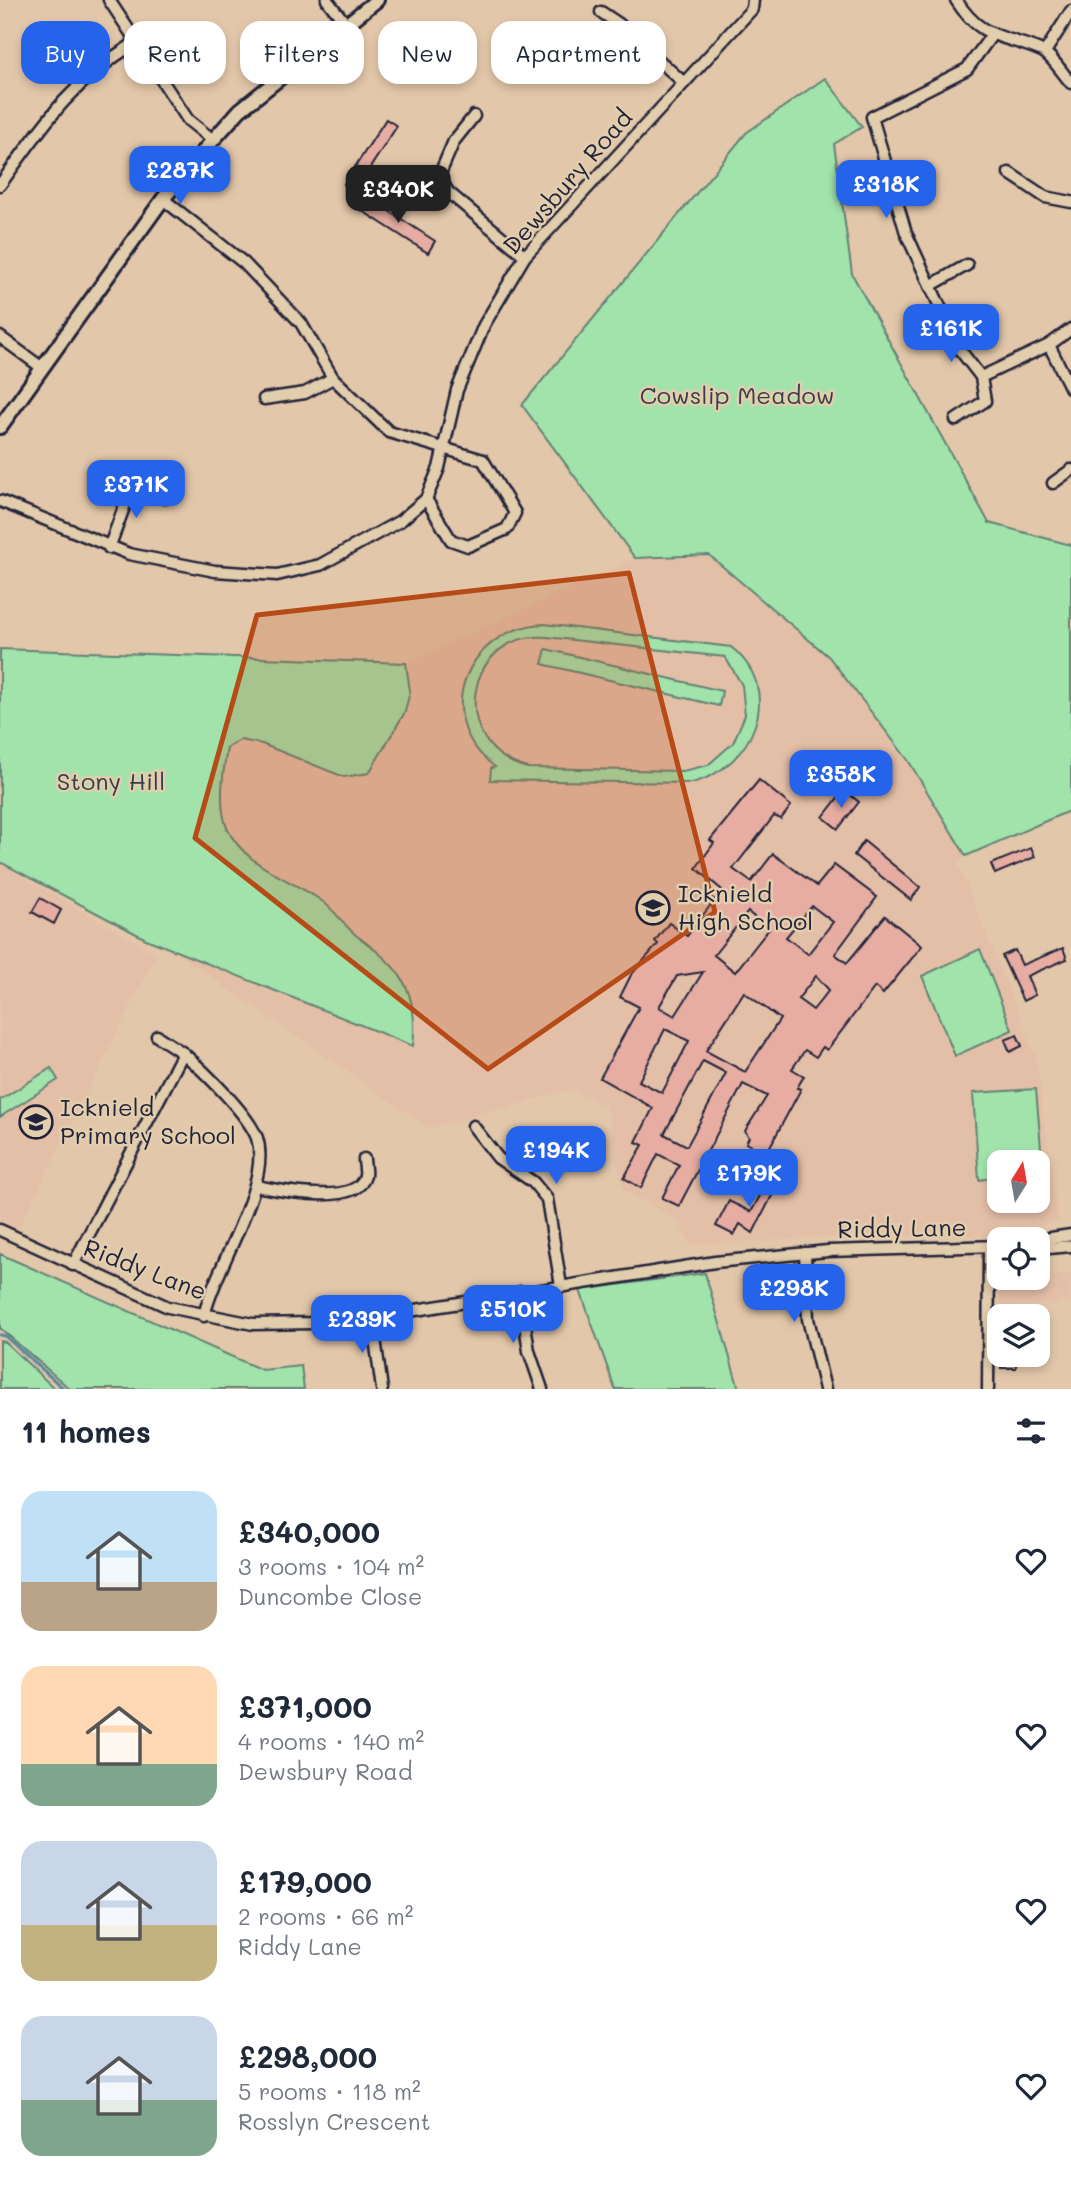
<!DOCTYPE html>
<html lang="en">
<head>
<meta charset="utf-8">
<style>
	body { margin:0; font-family:Mali,sans-serif; background:#f2f2f3; color:#1f2937; height:100vh; display:flex; flex-direction:column; font-size:26px; white-space:nowrap }
	* { box-sizing:border-box; margin:0 }
	p { font-size:23px; color:#747a83 }
	.icon { flex:none; width:38px; height:38px; fill:none; stroke:currentColor; stroke-width:2; stroke-linecap:round; stroke-linejoin:round }
	.map { position:relative; height:1389px; overflow:hidden }
	.side { display:flex; flex-direction:column; background:#fff; flex:1 }
	.side>* { flex:none }
	.hud { position:absolute; left:21px; top:21px; width:700px; height:63px; display:flex; gap:14px }
	.needle { width:46px; rotate:11deg }
	.controls { position:absolute; left:987px; top:1150px; display:grid; gap:14px }
	.controls a { display:grid; place-items:center; width:63px; height:63px; border-radius:14px; background:#fff; box-shadow:0 4px 10px #0003; font-size:35px }
	.price { position:absolute; translate:-50% -60px; padding:0 16px; border-radius:14px; background:#2563eb; color:#fff; font-size:23px; line-height:46px; filter:drop-shadow(0 2px 4px #0008) }
	.price::after { content:''; position:absolute; left:50%; top:42px; width:21px; height:16px; margin-left:-10px; background:inherit; clip-path:polygon(0 0,100% 0,50% 100%) }
	.price.on { background:#222; color:#fff }
	ul { padding:0; list-style:none }
	li { display:flex; align-items:center; gap:21px; height:175px; padding:0 21px }
	li span { display:grid; place-items:center; flex:none; width:196px; height:140px; border-radius:21px; color:#555 }
	li>.icon { margin-inline-start:auto }
	span .icon { width:84px; height:84px; fill:#fffc; stroke-width:1 }
	li b { font-size:30px }
	h2 { display:flex; justify-content:space-between; align-items:center; height:84px; padding:0 21px; font-size:30px }
	.pill { padding:0 24px; border-radius:21px; background:#fff; box-shadow:0 4px 10px #0003; font-size:24px; line-height:63px }
	.pill.on { background:#2563eb; color:#fff }
	.map>svg:first-child { display:block }
</style>
</head>
<body>
<div class="map">
<svg width="1071" height="1389" viewBox="0 0 1071 1389">
	<rect width="100%" height="100%" fill="#e3c7aa"/>
	<filter id="ink" filterUnits="userSpaceOnUse"><feTurbulence type="fractalNoise" baseFrequency=".0143" numOctaves="2"/><feDisplacementMap in="SourceGraphic" scale="14" xChannelSelector="R" yChannelSelector="G"/><feConvolveMatrix kernelMatrix="1 2 1 2 8 2 1 2 1" color-interpolation-filters="sRGB"/></filter>
	<g filter="url(#ink)">
		<!-- built -->
		<g fill="#e4bfa8" fill-rule="evenodd">
			<path d="M709 554 829 657 908 760 966 856 958 864 1036 1056 1058 1220 1005 1236 861 1235 690 1245 677 1220 623 1190 606 1106 572 1089 429 1128 172 950 413 1046 370 943 356 935 340 917 254 861 236 843 226 826 223 801 227 748 240 740 262 744 344 777 381 754 394 732 410 691 406 663 635 558ZM999 1162H1038V1200H999Z"/>
			<polygon points="0,864 157,954 17,1231 0,1224"/>
			<polygon points="1038,1274 1071,1274 1071,1301 1058,1300 1058,1305 999,1304 1000,1278 1038,1278"/>
		</g>
		<!-- green -->
		<g fill="#a2e3ac" stroke="#628274" stroke-width="2" fill-rule="evenodd">
			<polygon points="825,78 862,127 834,144 852,274 989,523 1071,545 1071,810 966,856 908,760 829,657 709,555 635,558 522,405 746,133"/>
			<path d="M544 624 731 647C786 691 753 767 692 783L490 780 491 768 495 767C429 718 466 628 544 624ZM546 637 725 657 742 685 745 715 733 743 708 765 683 771 528 768C446 748 464 631 546 637Z"/>
			<path d="M0 649 406 663 410 691 405 712 369 773 344 777 262 744 240 740 227 748C223 772 218 805 227 828 244 865 287 878 319 899 334 908 343 925 357 936 401 967 419 991 413 1046L146 939 0 862Z"/>
			<polygon points="546,649 722,691 719,706 542,664"/>
			<polygon points="980,949 1012,1030 955,1056 922,976"/>
			<polygon points="51,1068 58,1080 0,1117 0,1100"/>
			<polygon points="1036,1089 1043,1172 1038,1173 1038,1162 999,1162 999,1177 979,1180 973,1093"/>
			<polygon points="0,1254 262,1370 301,1366 304,1389 70,1389 0,1328"/>
			<polygon points="705,1273 739,1389 615,1389 580,1290"/>
			<polygon points="0,1341 5,1342 55,1389 0,1389"/>
		</g>
		<g fill="none" stroke-linecap="round" stroke-linejoin="round">
			<!-- stream -->
			<polyline stroke="#5c8a9f" stroke-width="3.5" points="0,1335 5,1336 64,1389"/>
		</g>
		<!-- building -->
		<g fill="#e7ada2" stroke="#22223b" stroke-width="2" fill-rule="evenodd">
			<polygon points="386,119 397,126 355,191 344,184"/>
			<polygon points="369,198 435,241 428,253 361,210"/>
			<path d="M759 780 791 806 781 819 774 816 733 869 751 882 773 854 817 886 834 865 877 897 835 954 847 963 885 916 922 946 883 994 875 987 827 1050 823 1047 816 1057 805 1050 792 1069 804 1076 797 1088 801 1089 766 1154 746 1143 749 1137 745 1131 767 1096 743 1084 679 1206 662 1198 679 1165 658 1154 641 1188 624 1178 643 1145 636 1142 653 1108 600 1078 639 1007 620 997 631 975 658 944 655 941 669 923 687 936 722 890 696 868 714 843 710 840ZM812 906 833 922 808 954 786 937ZM748 912 769 929 735 972 714 955ZM703 972 675 1016 659 1007 677 976ZM816 976 829 990 813 1010 798 999ZM744 992 780 1019 745 1072 706 1051ZM665 1029 689 1041 662 1093 639 1081ZM703 1061 726 1073 687 1146 664 1134Z"/>
			<polygon points="844,790 859,802 838,829 823,817"/>
			<polygon points="864,841 920,887 911,900 854,855"/>
			<polygon points="1031,848 1035,857 995,874 991,864"/>
			<polygon points="40,898 61,910 54,924 32,912"/>
			<polygon points="1063,948 1067,959 1027,976 1035,995 1023,1001 1002,956 1015,950 1022,965"/>
			<polygon points="1017,1035 1022,1046 1010,1052 1005,1040"/>
			<polygon points="774,1170 783,1174 753,1233 740,1224 734,1235 716,1226 729,1201 751,1212"/>
			<rect x="1001" y="1354" width="15" height="14"/>
		</g>
		<g fill="none" stroke-linecap="round" stroke-linejoin="round">
			<defs>
				<g id="minor">
					<polyline points="109,0 188,120 213,140"/>
					<polyline points="327,0 346,24"/>
					<path d="M956 0C982 41 1003 34 1042 51 1052 56 1063 74 1071 83"/>
					<polyline points="601,12 619,24 684,83"/>
					<polyline points="1045,52 1071,11"/>
					<polyline points="474,116 454,141 439,176 448,192 525,256"/>
					<polyline points="1009,173 1045,197 1071,202"/>
					<path d="M0 185C43 125 70 83 135 43"/>
					<polyline points="163,199 244,263 301,323 333,378 389,432 483,460 515,513 507,529 468,546 451,540 426,499"/>
					<polyline points="930,286 967,265"/>
					<polyline points="941,309 906,233 872,117 967,69 991,36"/>
					<polyline points="950,331 960,350 981,377"/>
					<polyline points="0,337 41,367"/>
					<polyline points="1049,345 1071,389"/>
					<polyline points="264,399 305,393 333,378"/>
					<polyline points="956,420 985,401 981,377 1049,345 1071,329"/>
					<polyline points="1053,483 1071,470"/>
					<polyline points="0,501 129,554 215,571 277,575 320,565 400,521 426,499 439,468 457,390 484,325 525,256 752,9 753,0"/>
					<polyline points="109,548 130,491 165,498"/>
					<polyline points="157,1036 183,1053"/>
					<polyline points="473,1126 498,1158 533,1182 547,1199 561,1286"/>
					<polyline points="516,1170 552,1144"/>
					<path d="M256 1186C278 1190 357 1207 365 1176 366 1171 364 1164 364 1159"/>
					<polyline points="0,1230 168,1307 253,1324 314,1323 372,1317 715,1262 828,1251 999,1246"/>
					<polyline points="1038,1240 1071,1235"/>
					<polyline points="1038,1249 1071,1246"/>
					<polyline points="805,1253 808,1319 825,1389"/>
					<path d="M73 1265 183 1053C203 1070 248 1114 257 1138 272 1185 215 1266 204 1316"/>
					<polyline points="520,1292 529,1351 542,1389"/>
					<polyline points="372,1317 382,1389"/>
					<polyline points="988,1389 989,1249"/>
				</g>
				<polyline id="tertiary" points="0,427 163,199 213,140 240,110 377,0"/>
			</defs>
			<!-- minor casing -->
			<use href="#minor" stroke="#22223b" stroke-width="15"/>
			<!-- tertiary casing -->
			<use href="#tertiary" stroke="#22223b" stroke-width="18"/>
			<!-- minor -->
			<use href="#minor" stroke="#e2cdac" stroke-width="10"/>
			<!-- tertiary -->
			<use href="#tertiary" stroke="#e2cdac" stroke-width="12"/>
		</g>
	</g>
	<!-- marked area -->
	<path fill="#b64b18" fill-opacity="0.2" stroke="#b64b18" stroke-width="5" stroke-linejoin="round" d="M629 573 715 912 488 1069 195 838 257 615Z"/>
	<!-- icons -->
	<defs>
		<symbol id="school-ring" viewBox="-11 -11 22 22"><circle r="9.5" fill="#e2cdac" stroke="#22223b" stroke-width="1.5"/><path d="M0-5L7-2L0 1L-7-2ZM-4 1L0 2.5L4 1V4Q0 6-4 4Z" fill="#22223b"/></symbol>
	</defs>
	<g fill-rule="evenodd">
		<use href="#school-ring" x="634" y="889" width="38" height="38"/>
		<use href="#school-ring" x="17" y="1103" width="38" height="38"/>
	</g>
	<g text-anchor="middle" stroke-width="5" stroke-linejoin="round" paint-order="stroke">
		<!-- street labels -->
		<g font-size="24" fill="#22223b" stroke="#e2cdac">
			<text transform="translate(568 182) rotate(-49)" y="8">Dewsbury Road</text>
			<text transform="translate(902 1229) rotate(-1)" y="8">Riddy Lane</text>
			<text transform="translate(145 1270) rotate(21)" y="8">Riddy Lane</text>
		</g>
		<!-- park labels -->
		<g font-size="24" fill="#353f4c" stroke="#e2cdac">
			<text x="737" y="404">Cowslip Meadow</text>
			<text x="111" y="790">Stony Hill</text>
		</g>
		<!-- poi labels -->
		<g font-size="24" fill="#22223b" stroke="#e2cdac" text-anchor="start">
			<text x="678" y="902">Icknield<tspan x="678" dy="28">High School</tspan></text>
			<text x="60" y="1116">Icknield<tspan x="60" dy="28">Primary School</tspan></text>
		</g>
	</g>
</svg>
<div class="controls">
<a><svg class="needle" viewBox="-14 -14 28 28"><path d="M0-13l5 13h-10z" fill="#e53935"/><path d="M0 13l5-13h-10z" fill="#747a83"/></svg></a>
<a><svg class="icon" aria-label="locate" viewBox="0 0 24 24"><circle cx="12" cy="12" r="6"/><path d="M12 2v4M12 18v4M2 12h4M18 12h4"/></svg></a>
<a><svg class="icon" aria-label="layers" viewBox="0 0 24 24"><path d="M12 4l9 5-9 5-9-5zM3 14l9 5 9-5"/></svg></a>
</div>
<b class="price" style="left:180px;top:206px">£287K</b>
<b class="price" style="left:886px;top:220px">£318K</b>
<b class="price on" style="left:398px;top:225px">£340K</b>
<b class="price" style="left:951px;top:364px">£161K</b>
<b class="price" style="left:136px;top:520px">£371K</b>
<b class="price" style="left:841px;top:810px">£358K</b>
<b class="price" style="left:556px;top:1186px">£194K</b>
<b class="price" style="left:749px;top:1209px">£179K</b>
<b class="price" style="left:794px;top:1324px">£298K</b>
<b class="price" style="left:513px;top:1345px">£510K</b>
<b class="price" style="left:362px;top:1355px">£239K</b>
<div class="hud">
<a class="pill on">Buy</a>
<a class="pill">Rent</a>
<a class="pill">Filters</a>
<a class="pill">New</a>
<a class="pill">Apartment</a>
</div>
</div>
<section class="side">
<h2>11 homes<svg class="icon" aria-label="filters" viewBox="0 0 24 24"><path d="M4 7h16M4 17h16"/><circle cx="9" cy="7" r="2"/><circle cx="15" cy="17" r="2"/></svg></h2>
<ul>
<li><span style="background:linear-gradient(#bfe0f5 65%,#b9a48a 0)"><svg class="icon" aria-label="home" viewBox="0 0 24 24"><path d="M3 11l9-7 9 7M6 9v11h12V9"/></svg></span><div><b>£340,000</b><p>3 rooms · 104 m²</p><p>Duncombe Close</p></div><svg class="icon" aria-label="heart" viewBox="0 0 24 24"><path d="M12 20l-8-8c-3-5 5-10 8-4 3-6 11-1 8 4z"/></svg></li>
<li><span style="background:linear-gradient(#ffd9b3 70%,#7fa58c 0)"><svg class="icon" aria-label="home" viewBox="0 0 24 24"><path d="M3 11l9-7 9 7M6 9v11h12V9"/></svg></span><div><b>£371,000</b><p>4 rooms · 140 m²</p><p>Dewsbury Road</p></div><svg class="icon" aria-label="heart" viewBox="0 0 24 24"><path d="M12 20l-8-8c-3-5 5-10 8-4 3-6 11-1 8 4z"/></svg></li>
<li><span style="background:linear-gradient(#c9d6e8 60%,#c2b280 0)"><svg class="icon" aria-label="home" viewBox="0 0 24 24"><path d="M3 11l9-7 9 7M6 9v11h12V9"/></svg></span><div><b>£179,000</b><p>2 rooms · 66 m²</p><p>Riddy Lane</p></div><svg class="icon" aria-label="heart" viewBox="0 0 24 24"><path d="M12 20l-8-8c-3-5 5-10 8-4 3-6 11-1 8 4z"/></svg></li>
<li><span style="background:linear-gradient(#c9d6e8 60%,#7fa58c 0)"><svg class="icon" aria-label="home" viewBox="0 0 24 24"><path d="M3 11l9-7 9 7M6 9v11h12V9"/></svg></span><div><b>£298,000</b><p>5 rooms · 118 m²</p><p>Rosslyn Crescent</p></div><svg class="icon" aria-label="heart" viewBox="0 0 24 24"><path d="M12 20l-8-8c-3-5 5-10 8-4 3-6 11-1 8 4z"/></svg></li>
</ul>
</section>
</body>
</html>
